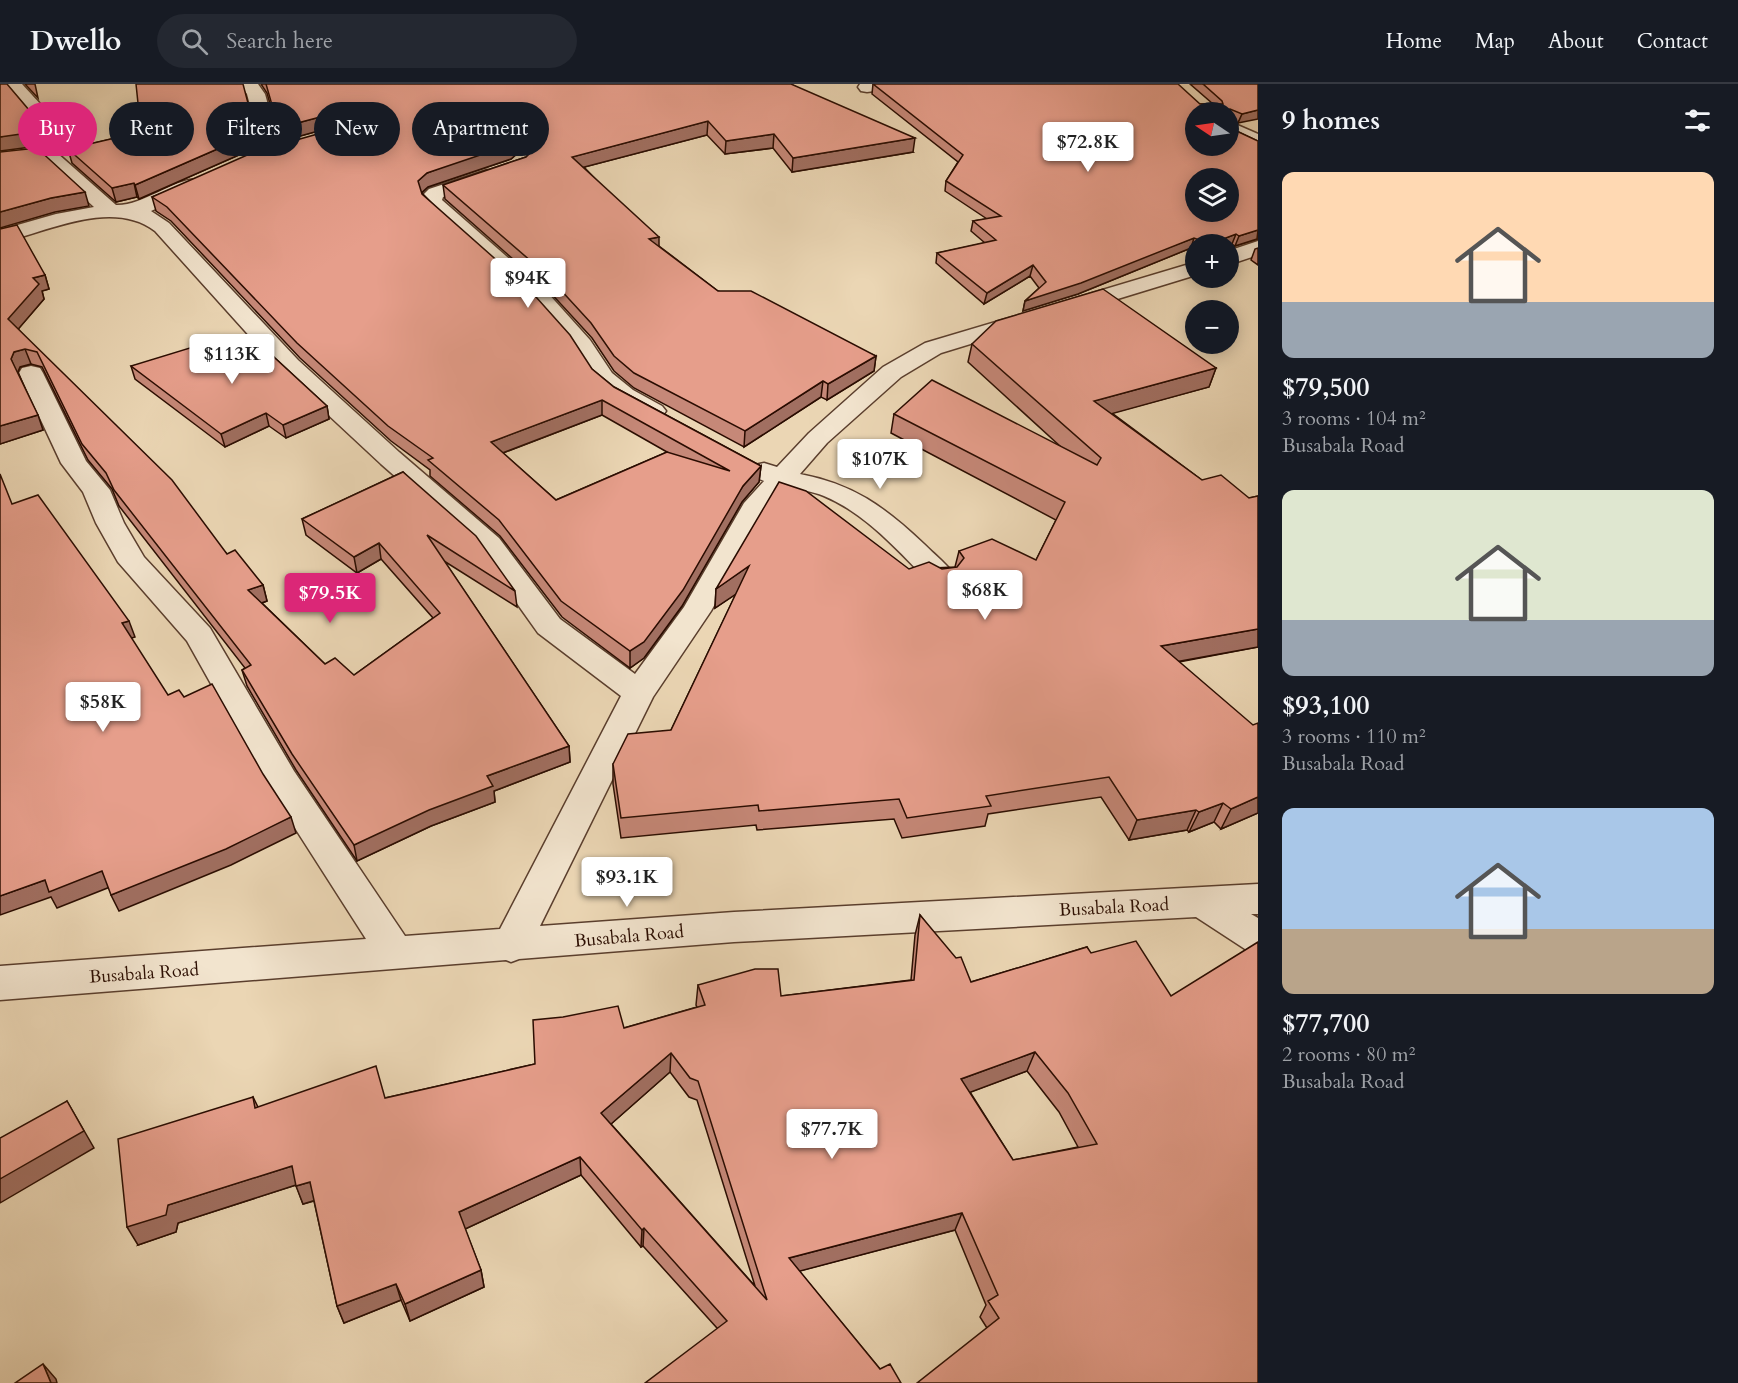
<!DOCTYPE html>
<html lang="en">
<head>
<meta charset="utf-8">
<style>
	body { margin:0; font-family:Cardo,serif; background:#242831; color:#f1f3f6; height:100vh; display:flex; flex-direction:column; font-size:22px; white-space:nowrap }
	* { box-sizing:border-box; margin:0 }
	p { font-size:20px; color:#9ea1a6 }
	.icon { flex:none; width:33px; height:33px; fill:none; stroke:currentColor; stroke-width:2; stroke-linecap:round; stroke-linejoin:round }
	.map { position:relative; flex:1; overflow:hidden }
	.details { display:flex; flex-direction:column; background:#171b24; width:480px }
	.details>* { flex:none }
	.top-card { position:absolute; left:18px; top:18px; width:570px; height:54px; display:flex; gap:12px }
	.needle { width:39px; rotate:283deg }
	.fabs { position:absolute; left:1185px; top:18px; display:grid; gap:12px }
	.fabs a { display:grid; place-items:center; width:54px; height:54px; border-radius:50%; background:#171b24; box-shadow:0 3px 15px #0003; font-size:30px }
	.price { position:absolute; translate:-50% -51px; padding:0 14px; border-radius:6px; background:#fff; color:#222; font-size:20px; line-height:39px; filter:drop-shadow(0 2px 3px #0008) }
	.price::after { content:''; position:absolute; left:50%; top:36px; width:18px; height:14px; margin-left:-9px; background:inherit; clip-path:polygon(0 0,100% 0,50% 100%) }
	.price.selected { background:#db2777; color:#fff }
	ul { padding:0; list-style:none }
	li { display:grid; align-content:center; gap:12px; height:318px; padding:0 24px }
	li span { display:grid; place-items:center; height:186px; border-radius:12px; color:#555 }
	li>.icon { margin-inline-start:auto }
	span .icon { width:108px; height:108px; fill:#fffc; stroke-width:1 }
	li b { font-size:26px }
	h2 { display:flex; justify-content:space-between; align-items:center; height:72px; padding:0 24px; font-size:26px }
	.pill { padding:0 21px; border-radius:27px; background:#171b24; box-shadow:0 3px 15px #0003; font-size:21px; line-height:54px }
	.pill.selected { background:#db2777; color:#fff }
	header { display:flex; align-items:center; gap:36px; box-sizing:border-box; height:84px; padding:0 30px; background:#171b24; border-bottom:2px solid #363941 }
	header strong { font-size:28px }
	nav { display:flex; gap:33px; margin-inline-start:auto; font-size:21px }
	.search { width:420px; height:54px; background:#242831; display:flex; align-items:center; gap:15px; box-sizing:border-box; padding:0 21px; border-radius:33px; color:#9ea1a6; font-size:22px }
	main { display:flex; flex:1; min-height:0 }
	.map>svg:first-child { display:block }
</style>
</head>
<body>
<header>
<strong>Dwello</strong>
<div class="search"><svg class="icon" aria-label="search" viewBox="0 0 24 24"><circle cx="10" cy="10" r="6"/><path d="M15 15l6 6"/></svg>Search here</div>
<nav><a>Home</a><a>Map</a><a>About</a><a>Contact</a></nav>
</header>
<main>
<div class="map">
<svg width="1258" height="1299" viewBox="0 0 1258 1299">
	<rect width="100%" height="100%" fill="#ebd6b4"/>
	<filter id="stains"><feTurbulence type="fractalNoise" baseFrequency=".00333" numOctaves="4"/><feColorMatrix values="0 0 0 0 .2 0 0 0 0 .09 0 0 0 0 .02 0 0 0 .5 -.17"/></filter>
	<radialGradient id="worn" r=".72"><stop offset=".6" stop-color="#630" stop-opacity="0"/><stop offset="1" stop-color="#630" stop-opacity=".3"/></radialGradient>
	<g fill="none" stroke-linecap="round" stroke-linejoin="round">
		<defs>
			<g id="minor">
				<path d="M4 0H22C37 17 58 36 63 59L57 69 116 121C145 122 179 90 202 96L205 100 202 104 151 127 169 139 298 276 399 368 499 454 560 535 635 590 684 523 744 419 764 397 755 393 751 387 755 381 764 379 777 383 809 349 883 283 925 259 1196 178V191L941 269 901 293 827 359 800 390C853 400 885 423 924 460 935 471 948 481 957 494L952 501 942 503 932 501C899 468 867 430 824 412 812 407 799 406 787 403L770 423 711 527 653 613 540 842 734 828 1258 800V830H1251L1258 834V870L1245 865 1196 833 734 858 519 875 511 878 506 876 0 916V882L366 855 270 705 187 557 118 478 96 439 83 408 61 379 19 289 22 284 31 282 40 284 43 289 86 377 110 406 124 439 144 473 210 544 294 687 405 852 500 845 621 612 538 549 479 466 381 380 280 286 155 147C112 114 46 148 0 159V146L56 130 94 123 39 73 36 69 43 61 42 51Z"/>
				<polygon points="240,0 258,0 265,10 272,35 296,63 294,67 280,67 254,36 247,10"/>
				<polygon points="860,0 900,0 897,4 867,8 861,7 858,3"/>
				<polygon points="1228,37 1258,50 1258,64 1228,50"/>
				<polygon points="487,86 494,88 497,92 494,96 443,113 442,116 546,207 590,256 612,289 633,306 662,322 666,327 662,332 653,335 644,332 615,316 594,299 572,265 530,217 422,118 421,113 429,105"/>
				<polygon points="1258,157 1258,171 1228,181 1228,167"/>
			</g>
		</defs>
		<!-- minor casing -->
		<use href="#minor" stroke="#5a3e2d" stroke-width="3"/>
		<!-- minor -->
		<use href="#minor" fill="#f2e4ce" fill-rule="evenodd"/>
	</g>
	<!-- wall -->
	<g fill="#c68878" stroke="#2a0c00" stroke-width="1.5" fill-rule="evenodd">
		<polygon points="25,0 35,0 38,14"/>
		<path d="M261 0H791L913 68 792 88 773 64 725 70 707 51 584 83 659 162 718 207 876 272 874 287 827 316 821 313 744 363 634 304 614 287 592 254 548 206 445 115 443 101 526 73 531 68H519L511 75 428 103 422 109 592 285 614 303 761 382 759 398 742 418 682 522 644 574 630 584 562 533 500 452 430 392V386L391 357 300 274 171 137 156 127 152 113 327 47 322 46 293 54 274 34 267 9ZM602 331 667 368 556 416 503 369Z"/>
		<polygon points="873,0 1200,20 1213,20 1190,0 1258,0 1238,39 1228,35 1228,28 1196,28 1258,57 1258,155 1235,162 1232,160 1228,162 1228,160 1196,160 1196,166 1191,164 1078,210 1023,227 1025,217 1039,204 1030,192 984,220 936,179 937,169 985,159 971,147 973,137 987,135 945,107 946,97 958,78 872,10"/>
		<polygon points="249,23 269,47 272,61 241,70 139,115 137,113 116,118 72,79 68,65"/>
		<polygon points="0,145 45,191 49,205 42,207 44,215 18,245 227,470 263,501 267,517 262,519 325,580 354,591 433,534 381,475 357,489 306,451 302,435 403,388 515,507 517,523 444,477 569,662 570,678 494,707 495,718 431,742 357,777 296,686 247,602 242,586 245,584 119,422 112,405 88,376 42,283 31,280 20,283 18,288 43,346 0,360"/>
		<polygon points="1258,164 1258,181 1251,176 1255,165"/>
		<polygon points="972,260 1216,284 1209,303 1112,329 1202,396 1249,414 1258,412 1258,563 1179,578 1258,729 1221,745 1214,738 1189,748 1187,746 1129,756 1101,713 988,730 985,742 902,754 894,735 757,746 756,741 621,754 613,700 613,680 671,646 736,510 715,524 716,505 909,485 955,483 959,467 1036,476 1056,436 891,349 894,330 1061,363 968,278"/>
		<polygon points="201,271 276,275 327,322 329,335 286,354 269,342 225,363 135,295 131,282"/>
		<path d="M920 831 971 898 1087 863 1258 1299 987 1244 980 1233 986 1221 955 1146 799 1187 880 1285 901 1299 717 1244 643 1162 641 1163 581 1091 465 1145 481 1186 484 1203 410 1237 401 1216 344 1239 337 1222 314 1117 303 1120 296 1101 178 1139 176 1148 138 1161 253 1013 258 1023 385 1014 535 980 624 944 697 923 696 921 698 901 781 912 911 896 915 851ZM1027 987 1059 1028 1078 1063 1013 1076 970 1008ZM670 988 689 1013 697 1016 755 1202 611 1040Z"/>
	</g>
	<!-- shaded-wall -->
	<g fill="#a16f61" stroke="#2a0c00" stroke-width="1.5">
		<polygon points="1258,26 1258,35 1238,39 1242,30"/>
		<polygon points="320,33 322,46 293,54 290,41"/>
		<polygon points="708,37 707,51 573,86 572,73"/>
		<polygon points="37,45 41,59 39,62 0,67 0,53"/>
		<polygon points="269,47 272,61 241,70 139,115 135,101 238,56"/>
		<polygon points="774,50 773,64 725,70 726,57"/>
		<polygon points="518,54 519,68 511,75 428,103 419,111 418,97 427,89"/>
		<polygon points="915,54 913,68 792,88 793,74"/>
		<polygon points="134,99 137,113 116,118 112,104"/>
		<polygon points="85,108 89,122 55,128 0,144 0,128 51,114"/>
		<polygon points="1258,146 1257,155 1235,162 1239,152"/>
		<polygon points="1236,150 1232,160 1228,162 1228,160 1210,160"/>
		<polygon points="659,153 659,167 649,155"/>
		<polygon points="1194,154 1191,164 1078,210 1023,227 1025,217"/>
		<polygon points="1033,181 1030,192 984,220 987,209"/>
		<polygon points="45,191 49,205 42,207 44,215 14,250 8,235 33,194"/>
		<polygon points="25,265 31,280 20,283 17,290 11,275 14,268"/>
		<polygon points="876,272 874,287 827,316 828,300"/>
		<polygon points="1216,284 1209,303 1089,336 1094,317"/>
		<polygon points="823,297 821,313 744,363 745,347"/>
		<polygon points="602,316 602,331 492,373 491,358"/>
		<polygon points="327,322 329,335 286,354 283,341"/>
		<polygon points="266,329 269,342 225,363 221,350"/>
		<polygon points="38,331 43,346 0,360 0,342"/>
		<polygon points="761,382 759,398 742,418 682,522 644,574 630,584 630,567 743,402"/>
		<polygon points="379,459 381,475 357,489 354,473"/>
		<polygon points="749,482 748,502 715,524 716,505"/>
		<polygon points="263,501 267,517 253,522 248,506"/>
		<polygon points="129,537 135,553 128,555 122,539"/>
		<polygon points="1258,545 1258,563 1153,582 1161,562"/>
		<polygon points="569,662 570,678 494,707 495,718 431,742 357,777 354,761 487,692"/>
		<polygon points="1258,713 1258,729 1221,745 1231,725"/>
		<polygon points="1223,719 1214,738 1189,748 1199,728"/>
		<polygon points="1196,726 1187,746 1129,756 1137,736"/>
		<polygon points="291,733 296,749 231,781 119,827 111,811"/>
		<polygon points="102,787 110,803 57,824 51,813 0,831 0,812 45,796"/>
		<polygon points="1035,968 1027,987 955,1014 961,995"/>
		<polygon points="671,969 670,988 602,1048 601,1029"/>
		<polygon points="67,1017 94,1064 0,1119 0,1095"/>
		<polygon points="580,1073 581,1091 463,1146 459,1128"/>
		<polygon points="292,1082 299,1100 178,1139 176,1148 138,1161 127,1143 168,1121"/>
		<polygon points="310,1098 316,1116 303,1120 296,1102"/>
		<polygon points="962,1129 955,1146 785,1191 789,1174"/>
		<polygon points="644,1144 643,1162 641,1163 642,1146"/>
		<polygon points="481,1186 484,1203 410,1237 405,1220"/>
		<polygon points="396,1200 401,1216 344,1239 337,1222"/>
		<polygon points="43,1280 56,1295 57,1299 51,1299"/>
	</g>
	<!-- building -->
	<g fill="#e69e8b" stroke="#2a0c00" stroke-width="1.5" fill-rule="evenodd">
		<polygon points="0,0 7,0 29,26 37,45 35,48 0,53"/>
		<polygon points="136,0 243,0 249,23 269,47 238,56 135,101 134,99 112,104 68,65 141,48"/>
		<path d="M266 0H791L915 54 793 74 774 50 726 57 708 37 572 73 659 153 649 155 718 207H751L876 272 828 300 823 297 745 347 634 289 614 272 591 239 547 191 443 101 526 73 537 62 534 55 518 54 510 61 427 89 418 97 422 110 528 204 570 251 592 285 614 303 761 382 743 402 683 506 644 558 630 567 561 517 499 436 428 376 433 374 388 342 297 259 167 123 152 113 254 68 328 47 332 42 330 36 320 33 290 41 272 21ZM602 316 730 387 667 368 556 416 491 358Z"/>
		<path d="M873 0H1178L1200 20H1223L1222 17 1203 0H1258V26L1242 30 1230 25 1228 32V28H1196V62H1228V43L1258 57V146L1239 152 1236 150 1210 160 1194 154 1081 199 1025 217 1046 198 1033 181 987 209 937 169 996 156 973 137 1001 132 946 97 963 71ZM1196 94H1228V128H1196Z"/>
		<polygon points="37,64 85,108 51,114 0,128 0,68"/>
		<polygon points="17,141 45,191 33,194 39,200 8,235 172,396 227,470 235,466 263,501 248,506 325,580 335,574 354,591 440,529 379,459 354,473 302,435 403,388 476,452 515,507 427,451 569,662 487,692 493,702 429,726 354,761 292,670 242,586 251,581 114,406 106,389 82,360 37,268 25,265 14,268 11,275 38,331 0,342 0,145"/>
		<polygon points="1103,205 1216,284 1094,317 1202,396 1221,391 1249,414 1258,412 1258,545 1161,562 1253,641 1258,639 1258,713 1231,725 1223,719 1199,728 1196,726 1137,736 1109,693 986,712 991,722 907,734 899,715 759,727 758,721 621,734 613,680 628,650 671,646 749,482 716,505 779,398 806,407 909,485 929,478 942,485 957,483 964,474 959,467 992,455 1036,476 1065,418 894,330 932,296 1097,381 1101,374 972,260 996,237"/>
		<polygon points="255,252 276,275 327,322 283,341 266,329 221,350 131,282 193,263 201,271"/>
		<polygon points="0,390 12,420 38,411 129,537 122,539 168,611 179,606 184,613 212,600 263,690 291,733 226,765 111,811 102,787 49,808 45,796 0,812"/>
		<path d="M920 831 956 874 961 873 971 898 1087 863 1091 869 1136 857 1171 912 1258 858V1299H917L999 1234 988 1217 998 1211 962 1129 789 1174 880 1285 890 1280 901 1299H645L727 1237 644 1144 642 1146 580 1073 459 1128 481 1186 405 1220 396 1200 337 1222 310 1098 296 1102 292 1082 168 1121 166 1131 127 1143 118 1055 253 1013 255 1024 376 982 385 1014 535 980 533 936 563 933 618 922 624 944 705 921 698 901 755 885H778L781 912 914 896ZM1035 968 1068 1009 1097 1060 1013 1076 961 995ZM671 969 690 994 698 997 767 1216 601 1029Z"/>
		<polygon points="67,1017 84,1047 0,1095 0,1054"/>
		<polygon points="43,1280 51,1299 15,1299"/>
	</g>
	<g text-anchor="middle" stroke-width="4.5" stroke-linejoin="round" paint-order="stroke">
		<!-- street labels -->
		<g font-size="18" fill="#2a0c00" stroke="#f2e4ce">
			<text transform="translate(1114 823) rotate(-3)" y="6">Busabala Road</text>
			<text transform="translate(629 852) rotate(-5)" y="6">Busabala Road</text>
			<text transform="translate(144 889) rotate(-4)" y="6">Busabala Road</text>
		</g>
	</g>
	<rect width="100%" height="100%" filter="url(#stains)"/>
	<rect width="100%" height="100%" fill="url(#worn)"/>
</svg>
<div class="fabs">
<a><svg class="needle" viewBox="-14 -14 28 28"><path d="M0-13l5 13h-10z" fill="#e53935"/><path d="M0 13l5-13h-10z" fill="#9ea1a6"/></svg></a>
<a><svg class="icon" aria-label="layers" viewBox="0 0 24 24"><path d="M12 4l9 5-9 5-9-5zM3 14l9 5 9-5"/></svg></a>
<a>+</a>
<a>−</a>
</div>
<b class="price" style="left:1088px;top:89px">$72.8K</b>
<b class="price" style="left:528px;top:225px">$94K</b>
<b class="price" style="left:232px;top:301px">$113K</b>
<b class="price" style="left:880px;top:406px">$107K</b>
<b class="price" style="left:985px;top:537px">$68K</b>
<b class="price selected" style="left:330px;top:540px">$79.5K</b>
<b class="price" style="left:103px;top:649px">$58K</b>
<b class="price" style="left:627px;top:824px">$93.1K</b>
<b class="price" style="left:832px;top:1076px">$77.7K</b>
<div class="top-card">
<a class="pill selected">Buy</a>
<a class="pill">Rent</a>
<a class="pill">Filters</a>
<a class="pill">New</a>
<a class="pill">Apartment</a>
</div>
</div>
<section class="details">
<h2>9 homes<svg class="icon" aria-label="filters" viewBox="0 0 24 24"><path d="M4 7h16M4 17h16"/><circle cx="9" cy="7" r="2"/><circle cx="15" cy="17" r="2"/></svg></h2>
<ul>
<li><span style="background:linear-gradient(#ffd9b3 70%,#9aa5b1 0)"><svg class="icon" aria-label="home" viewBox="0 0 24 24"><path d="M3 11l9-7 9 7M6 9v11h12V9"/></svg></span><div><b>$79,500</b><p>3 rooms · 104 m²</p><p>Busabala Road</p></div></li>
<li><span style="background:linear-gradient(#dfe7d0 70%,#9aa5b1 0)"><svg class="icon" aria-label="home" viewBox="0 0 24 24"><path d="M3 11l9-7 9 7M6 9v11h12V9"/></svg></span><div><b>$93,100</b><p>3 rooms · 110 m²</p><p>Busabala Road</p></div></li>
<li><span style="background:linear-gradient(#a9c7e8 65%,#b9a48a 0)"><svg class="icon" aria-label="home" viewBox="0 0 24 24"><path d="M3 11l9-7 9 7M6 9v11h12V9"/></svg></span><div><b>$77,700</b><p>2 rooms · 80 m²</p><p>Busabala Road</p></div></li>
</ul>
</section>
</main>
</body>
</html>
